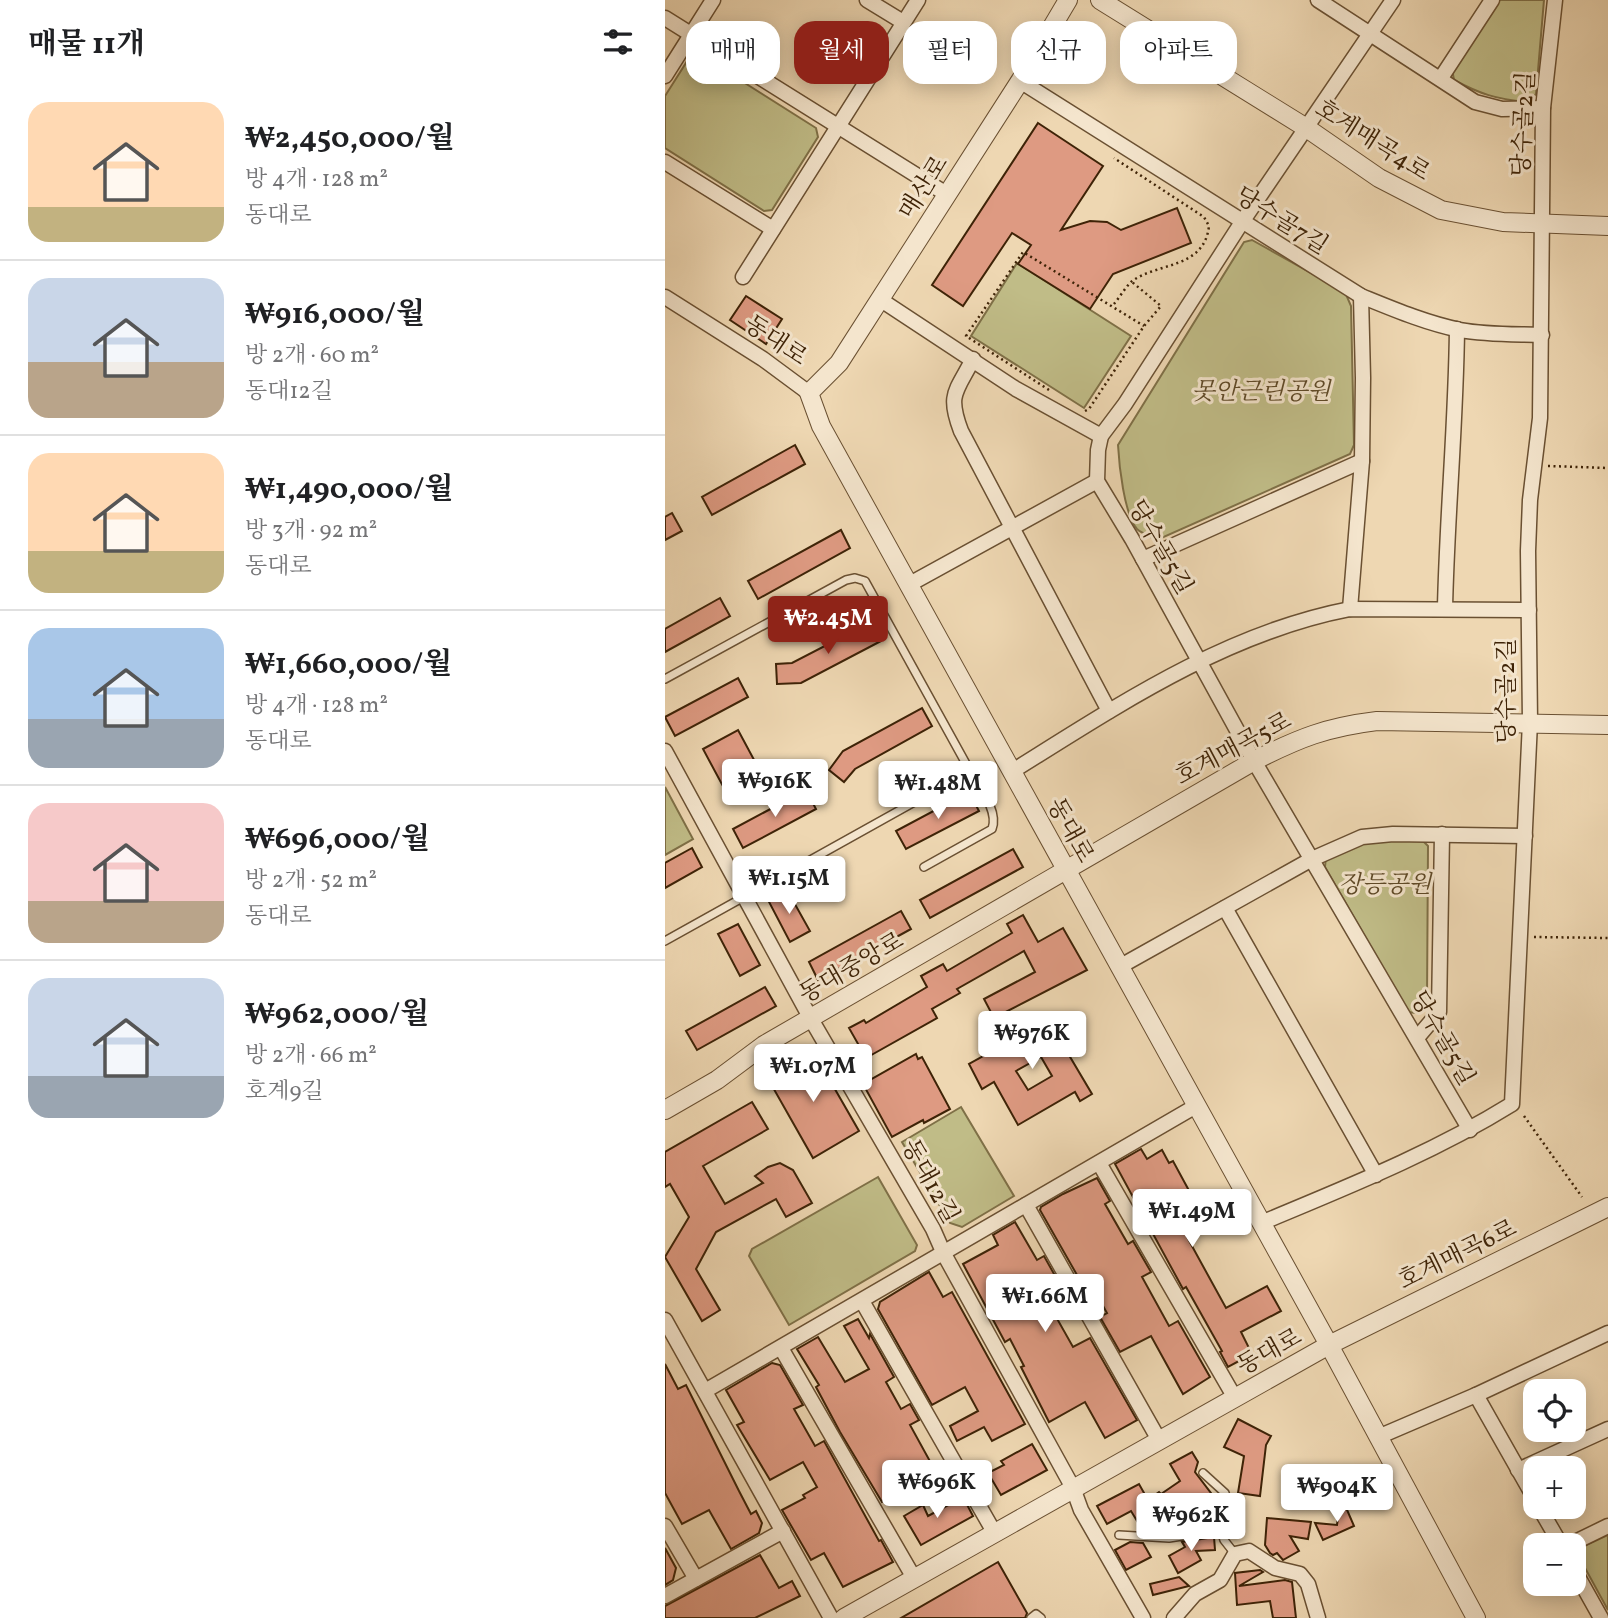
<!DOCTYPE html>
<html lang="ko">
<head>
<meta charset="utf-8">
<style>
	body { margin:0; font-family:Vollkorn,"Noto Serif KR",serif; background:#f2f2f2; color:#202124; height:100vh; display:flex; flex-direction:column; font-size:26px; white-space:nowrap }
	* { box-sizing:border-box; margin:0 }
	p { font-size:23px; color:#757577 }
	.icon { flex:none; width:38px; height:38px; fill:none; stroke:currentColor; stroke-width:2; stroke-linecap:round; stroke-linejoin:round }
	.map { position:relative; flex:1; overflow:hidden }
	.panel { display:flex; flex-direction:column; background:#fff; width:665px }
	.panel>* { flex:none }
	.guide { position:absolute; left:21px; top:21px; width:665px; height:63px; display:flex; gap:14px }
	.controls { position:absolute; left:858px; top:1379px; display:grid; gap:14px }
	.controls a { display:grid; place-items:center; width:63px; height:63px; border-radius:14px; background:#fff; box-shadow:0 4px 18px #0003; font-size:35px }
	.price { position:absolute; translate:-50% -60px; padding:0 16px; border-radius:7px; background:#fff; color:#222; font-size:23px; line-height:46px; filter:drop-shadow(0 2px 4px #0008) }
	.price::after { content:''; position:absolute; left:50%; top:42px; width:21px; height:16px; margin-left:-10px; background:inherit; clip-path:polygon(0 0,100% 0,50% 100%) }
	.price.on { background:#8f2418; color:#fff }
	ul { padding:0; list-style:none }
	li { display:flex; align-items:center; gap:21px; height:175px; padding:0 28px }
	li+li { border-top:2px solid #e0e0e0 }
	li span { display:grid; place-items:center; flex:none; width:196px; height:140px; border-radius:21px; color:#555 }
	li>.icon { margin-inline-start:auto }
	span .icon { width:84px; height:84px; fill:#fffc; stroke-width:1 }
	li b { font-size:30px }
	h2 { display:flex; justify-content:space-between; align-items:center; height:84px; padding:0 28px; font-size:30px }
	.pill { padding:0 24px; border-radius:21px; background:#fff; box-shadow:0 4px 18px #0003; font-size:24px; line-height:63px }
	.pill.on { background:#8f2418; color:#fff }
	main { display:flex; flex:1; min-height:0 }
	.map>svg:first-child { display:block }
</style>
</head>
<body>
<main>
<section class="panel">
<h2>매물 11개<svg class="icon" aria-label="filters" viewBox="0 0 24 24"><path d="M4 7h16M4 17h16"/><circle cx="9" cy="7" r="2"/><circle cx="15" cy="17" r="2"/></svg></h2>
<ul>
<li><span style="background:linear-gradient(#ffd9b3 75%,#c2b280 0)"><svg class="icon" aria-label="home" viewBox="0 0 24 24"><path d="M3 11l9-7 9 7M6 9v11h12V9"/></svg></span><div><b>₩2,450,000/월</b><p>방 4개 · 128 m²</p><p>동대로</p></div></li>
<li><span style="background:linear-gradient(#c9d6e8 60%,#b9a48a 0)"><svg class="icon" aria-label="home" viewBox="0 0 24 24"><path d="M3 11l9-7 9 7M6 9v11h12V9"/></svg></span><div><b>₩916,000/월</b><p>방 2개 · 60 m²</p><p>동대12길</p></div></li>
<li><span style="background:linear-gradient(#ffd9b3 70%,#c2b280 0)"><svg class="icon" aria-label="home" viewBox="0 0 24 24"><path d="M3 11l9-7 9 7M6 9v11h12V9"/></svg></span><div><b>₩1,490,000/월</b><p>방 3개 · 92 m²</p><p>동대로</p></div></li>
<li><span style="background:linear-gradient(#a9c7e8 65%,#9aa5b1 0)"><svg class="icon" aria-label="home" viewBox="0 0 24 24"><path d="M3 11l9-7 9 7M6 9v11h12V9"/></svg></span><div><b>₩1,660,000/월</b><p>방 4개 · 128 m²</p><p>동대로</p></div></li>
<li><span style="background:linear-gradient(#f6c9c9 70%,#b9a48a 0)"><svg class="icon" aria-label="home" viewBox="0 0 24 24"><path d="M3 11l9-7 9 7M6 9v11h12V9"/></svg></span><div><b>₩696,000/월</b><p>방 2개 · 52 m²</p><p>동대로</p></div></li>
<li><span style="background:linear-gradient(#c9d6e8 70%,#9aa5b1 0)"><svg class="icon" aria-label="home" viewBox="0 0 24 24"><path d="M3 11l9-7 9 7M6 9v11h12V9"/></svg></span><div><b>₩962,000/월</b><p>방 2개 · 66 m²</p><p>호계9길</p></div></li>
</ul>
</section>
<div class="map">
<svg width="943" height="1618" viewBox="0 0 943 1618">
	<rect width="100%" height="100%" fill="#eed7b2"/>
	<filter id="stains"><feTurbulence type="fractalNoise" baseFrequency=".00286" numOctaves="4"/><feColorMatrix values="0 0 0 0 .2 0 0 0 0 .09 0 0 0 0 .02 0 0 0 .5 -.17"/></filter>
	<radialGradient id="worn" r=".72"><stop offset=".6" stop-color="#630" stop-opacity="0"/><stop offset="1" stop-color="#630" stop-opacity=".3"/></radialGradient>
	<!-- green -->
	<g fill="#c0bc87" stroke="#7f7047" stroke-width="2">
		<path d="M834 0H879L871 94 861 102C831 99 815 94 789 80L787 69Z"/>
		<polygon points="34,54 151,128 153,137 107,210 99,211 0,148 0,96 26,55"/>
		<path d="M587 240 680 292 686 306 689 445 685 454 492 540C486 537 476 533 472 529 459 514 454 464 453 445L579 242Z"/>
		<polygon points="352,263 466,336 419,408 306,336"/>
		<polygon points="0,787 28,839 0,855"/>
		<polygon points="754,837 763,846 762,1000 760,1007 751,1013 743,1012 660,867 661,857 703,842"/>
		<polygon points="296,1107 349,1196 297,1227 285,1223 237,1142"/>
		<polygon points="213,1177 252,1245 250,1251 124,1325 84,1256 87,1249"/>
		<polygon points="943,1535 943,1610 914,1557 917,1547"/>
	</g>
	<!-- building -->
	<g fill="#de9a82" stroke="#3e2307" stroke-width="2" fill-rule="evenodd">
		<polygon points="373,123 438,166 396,230 425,221 442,222 456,230 512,208 526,243 448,274 425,309 353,264 366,245 347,233 298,306 267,285"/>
		<polygon points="81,296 117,319 101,344 65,320"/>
		<polygon points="130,445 140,464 47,515 37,497"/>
		<polygon points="7,513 17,531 0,540 0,517"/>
		<polygon points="176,530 185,548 93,599 83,581"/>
		<polygon points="55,598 65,616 0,652 0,629"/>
		<polygon points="206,622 216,641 136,683 112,684 111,664 127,663"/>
		<polygon points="73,678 83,697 10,736 0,717"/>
		<polygon points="257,708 267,726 190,769 179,782 164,770 178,751"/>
		<polygon points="73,730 95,771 60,790 38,749"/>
		<polygon points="141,790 151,809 78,848 68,829"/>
		<polygon points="304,792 314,811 241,849 231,831"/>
		<polygon points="27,848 37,867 0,888 0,863"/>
		<polygon points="348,849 358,867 265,918 255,900"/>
		<polygon points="122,890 145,931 125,942 103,900"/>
		<polygon points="236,911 246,929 153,980 144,962"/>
		<polygon points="358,915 373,942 398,928 422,970 329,1018 319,999 370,972 359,951 292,989 295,993 267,1009 272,1018 201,1058 184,1028 199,1020 201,1023 262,987 256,976 278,964 282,971 347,933 342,924"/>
		<polygon points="73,924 95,965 75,976 53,934"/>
		<polygon points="100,987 111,1006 32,1050 21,1031"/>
		<path d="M384 1013 401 1043 398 1045 427 1094 415 1101 410 1092 353 1125 329 1082 317 1089 304 1064 367 1029 364 1024ZM376 1057 387 1076 363 1090 351 1071Z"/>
		<polygon points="148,1051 194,1131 148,1158 102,1077"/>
		<polygon points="251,1054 253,1059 257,1057 285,1109 259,1123 258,1120 227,1137 198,1084"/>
		<polygon points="87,1102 103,1129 38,1166 60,1204 98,1183 90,1176 103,1167 115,1163 128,1170 147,1203 121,1217 111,1199 51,1232 31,1269 55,1310 37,1321 0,1257 24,1217 5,1184 0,1187 0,1152"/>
		<polygon points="476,1149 482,1159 497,1150 504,1163 508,1161 534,1209 551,1199 561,1215 522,1237 561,1308 602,1286 616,1311 576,1332 587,1354 563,1367 555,1352 557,1351 521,1287 518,1289 450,1164"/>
		<polygon points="432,1178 445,1201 440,1204 463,1244 468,1241 486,1272 477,1277 504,1326 513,1321 545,1377 518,1394 486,1336 455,1352 435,1317 442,1313 423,1279 416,1282 375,1210 376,1207 398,1194"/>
		<polygon points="350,1222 372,1260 379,1256 403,1299 386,1308 408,1347 425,1338 472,1420 440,1438 420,1402 384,1422 356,1367 359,1366 345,1339 340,1342 298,1264 333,1245 328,1235"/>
		<polygon points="264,1272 278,1297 287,1292 360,1424 327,1441 319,1427 292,1441 285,1426 313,1411 300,1387 267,1405 213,1309 215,1302"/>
		<polygon points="193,1319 204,1338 205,1334 229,1377 221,1382 236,1409 245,1404 254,1420 245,1425 272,1474 217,1502 175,1432 151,1387 154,1385 132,1349 153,1337 180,1382 204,1369 179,1326"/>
		<polygon points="107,1363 115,1365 138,1405 129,1409 150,1446 159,1441 214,1541 216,1540 228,1562 178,1587 159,1553 146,1560 117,1510 140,1498 138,1495 152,1487 138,1462 105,1480 72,1425 79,1422 61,1390"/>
		<polygon points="0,1364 13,1389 21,1385 74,1491 86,1514 91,1511 97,1523 94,1533 66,1549 44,1510 17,1524 0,1493"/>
		<polygon points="573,1419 606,1436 601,1445 595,1496 573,1493 579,1456 559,1447"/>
		<polygon points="367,1444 382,1470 336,1495 323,1473 339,1465 336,1461"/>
		<polygon points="527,1452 533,1462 530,1472 552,1501 548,1512 526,1528 509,1531 498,1515 477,1529 466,1511 442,1524 432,1506 474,1484 483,1500 494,1492 496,1494 515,1481 505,1464"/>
		<polygon points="676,1496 689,1526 658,1540 650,1523 672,1525"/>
		<polygon points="298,1497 308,1516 256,1545 239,1516 258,1505 263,1516"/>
		<polygon points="602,1518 646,1522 643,1539 625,1536 634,1551 618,1560 612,1553 608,1555 605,1553 600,1545"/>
		<polygon points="549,1537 550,1550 531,1551 536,1560 513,1573 504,1556 520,1547 517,1542"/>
		<polygon points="465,1542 478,1543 486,1557 461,1570 450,1550"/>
		<polygon points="0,1548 11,1568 8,1580 0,1585"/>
		<polygon points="95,1555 114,1588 127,1581 135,1596 90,1618 0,1618 0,1606"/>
		<polygon points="333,1562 362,1613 360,1618 236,1618"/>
		<polygon points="595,1570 598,1572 574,1586 620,1580 627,1582 631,1618 608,1618 605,1601 572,1605 570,1573"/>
		<polygon points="514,1577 524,1586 488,1595 485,1584"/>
	</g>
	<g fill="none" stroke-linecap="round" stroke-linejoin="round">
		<defs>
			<g id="service">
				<polyline points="0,679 181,580 190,578 200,581 305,771 0,941"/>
				<path d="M259 867 327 829C334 811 314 787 305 771"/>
				<polyline points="538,1473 560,1493 562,1500 556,1530 559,1540 570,1554"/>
				<polyline points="454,1535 504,1538 556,1530"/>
				<polyline points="366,1618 371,1614 376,1618"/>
			</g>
			<g id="minor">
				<polyline points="202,0 238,22"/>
				<polyline points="653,0 810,102 837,109 878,108"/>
				<polyline points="728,0 577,222 460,404 436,436 433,450 432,481 467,539 589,761 805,1130"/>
				<polyline points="0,18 283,195"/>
				<polyline points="0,76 48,0"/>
				<polyline points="776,78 827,0"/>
				<path d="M355 81 696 296C728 309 761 323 795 330 822 335 850 334 877 335"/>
				<polyline points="0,162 108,229"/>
				<polyline points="78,277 253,0"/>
				<polyline points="0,297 98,359 144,393"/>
				<polyline points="216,300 351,389 436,436"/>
				<path d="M308 359C291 392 282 394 296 431L444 711"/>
				<polyline points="478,559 697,461"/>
				<polyline points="243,585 432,481"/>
				<path d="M780 608C782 515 791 423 792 329"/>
				<polyline points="685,609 697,461 698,378 696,296"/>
				<polyline points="0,751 146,1019 268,1229 279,1254 408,1488 416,1510 478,1618"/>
				<path d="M346 772C452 706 560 633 685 609L864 610"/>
				<polyline points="560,908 711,1175"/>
				<polyline points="454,967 647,859 697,837 728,834 860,836"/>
				<polyline points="752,1038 774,1012 777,834"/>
				<polyline points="434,1163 570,1398"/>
				<polyline points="361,1205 494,1440"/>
				<path d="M596 1223C682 1187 768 1153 847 1104L865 722 863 551 865 500 875 418 878 108 890 0"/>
				<polyline points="197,1301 329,1532"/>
				<polyline points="0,1320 166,1618"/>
				<polyline points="116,1348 249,1578"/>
				<polyline points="40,1391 531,1106"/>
				<polyline points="811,1395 870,1499"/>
				<polyline points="713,1437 811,1395 943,1333"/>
				<polyline points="853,1470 943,1429"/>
				<polyline points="874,1507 896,1545"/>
				<polyline points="0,1526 31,1579"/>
				<polyline points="904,1545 943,1526"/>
				<polyline points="908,1568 936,1618"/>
				<polyline points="0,1596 118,1531"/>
				<polyline points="509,1618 530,1594 555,1580 570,1554 584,1551 610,1568 635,1574 643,1584 653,1618"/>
			</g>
			<g id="tertiary">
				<polyline points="403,0 355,81 174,363 144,393 156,426 664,1345 811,1618"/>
				<polyline points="435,0 643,129 714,178 776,210 838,222 943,226"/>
				<path d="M0 1110 52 1080 99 1045 589 761C634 738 662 727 712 721L943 725"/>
				<polyline points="179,1618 664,1345 943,1207"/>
			</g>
		</defs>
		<!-- service casing -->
		<use href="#service" stroke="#6a5032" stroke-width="10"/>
		<!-- minor casing -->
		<use href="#minor" stroke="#6a5032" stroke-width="17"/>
		<!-- tertiary casing -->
		<use href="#tertiary" stroke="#6a5032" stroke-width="20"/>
		<!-- path -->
		<g stroke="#3e2307" stroke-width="2.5" stroke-dasharray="2 3.5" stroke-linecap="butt">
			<path d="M449 304C454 298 460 288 466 282 491 262 539 270 544 226L539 217 449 158"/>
			<polyline points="384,390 301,336 358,252 479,326"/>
			<polyline points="420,411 424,409 479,326 496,306 467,282"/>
			<polyline points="883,466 943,468"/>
			<polyline points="869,937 943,938"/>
			<polyline points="859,1116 917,1197"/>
		</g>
		<!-- service -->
		<use href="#service" stroke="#f4e5cd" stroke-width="7"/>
		<!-- minor -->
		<use href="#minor" stroke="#f4e5cd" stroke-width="14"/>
		<!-- tertiary -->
		<use href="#tertiary" stroke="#f4e5cd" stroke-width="18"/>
	</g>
	<g text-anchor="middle" stroke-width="6" stroke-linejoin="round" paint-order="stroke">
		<!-- street labels -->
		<g font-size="24" fill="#3e2307" stroke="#f4e5cd">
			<text transform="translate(858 124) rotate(-87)" y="8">당수골2길</text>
			<text transform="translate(708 140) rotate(32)" y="8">호계매곡4로</text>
			<text transform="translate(258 187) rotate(-58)" y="8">매산로</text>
			<text transform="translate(617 220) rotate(32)" y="8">당수골7길</text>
			<text transform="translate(111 340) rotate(34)" y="8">동대로</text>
			<text transform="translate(496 547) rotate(60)" y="8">당수골5길</text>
			<text transform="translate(841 691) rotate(-90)" y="8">당수골2길</text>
			<text transform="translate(568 748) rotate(-28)" y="8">호계매곡5로</text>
			<text transform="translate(406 830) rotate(61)" y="8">동대로</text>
			<text transform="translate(186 967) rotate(-30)" y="8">동대중앙로</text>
			<text transform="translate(778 1038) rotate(60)" y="8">당수골5길</text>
			<text transform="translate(266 1181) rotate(61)" y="8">동대12길</text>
			<text transform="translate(792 1254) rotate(-26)" y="8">호계매곡6로</text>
			<text transform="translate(604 1351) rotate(-29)" y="8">동대로</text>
		</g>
		<!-- park labels -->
		<g font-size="24" font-style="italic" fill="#5e4927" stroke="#f4e5cd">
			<text x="596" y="399">못안근린공원</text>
			<text x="720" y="892">장등공원</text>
		</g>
	</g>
	<rect width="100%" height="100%" filter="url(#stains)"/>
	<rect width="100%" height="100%" fill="url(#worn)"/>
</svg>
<div class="controls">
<a><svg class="icon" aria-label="locate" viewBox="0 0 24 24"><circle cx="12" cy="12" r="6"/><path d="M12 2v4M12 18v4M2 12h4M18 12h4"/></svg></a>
<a>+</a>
<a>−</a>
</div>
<b class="price on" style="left:163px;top:656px">₩2.45M</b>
<b class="price" style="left:110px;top:819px">₩916K</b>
<b class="price" style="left:273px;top:821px">₩1.48M</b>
<b class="price" style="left:124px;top:916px">₩1.15M</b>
<b class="price" style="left:367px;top:1071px">₩976K</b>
<b class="price" style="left:148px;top:1104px">₩1.07M</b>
<b class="price" style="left:527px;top:1249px">₩1.49M</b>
<b class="price" style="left:380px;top:1334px">₩1.66M</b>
<b class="price" style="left:272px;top:1520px">₩696K</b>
<b class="price" style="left:672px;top:1524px">₩904K</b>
<b class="price" style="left:526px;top:1553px">₩962K</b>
<div class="guide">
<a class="pill">매매</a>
<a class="pill on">월세</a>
<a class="pill">필터</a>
<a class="pill">신규</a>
<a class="pill">아파트</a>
</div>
</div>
</main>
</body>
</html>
